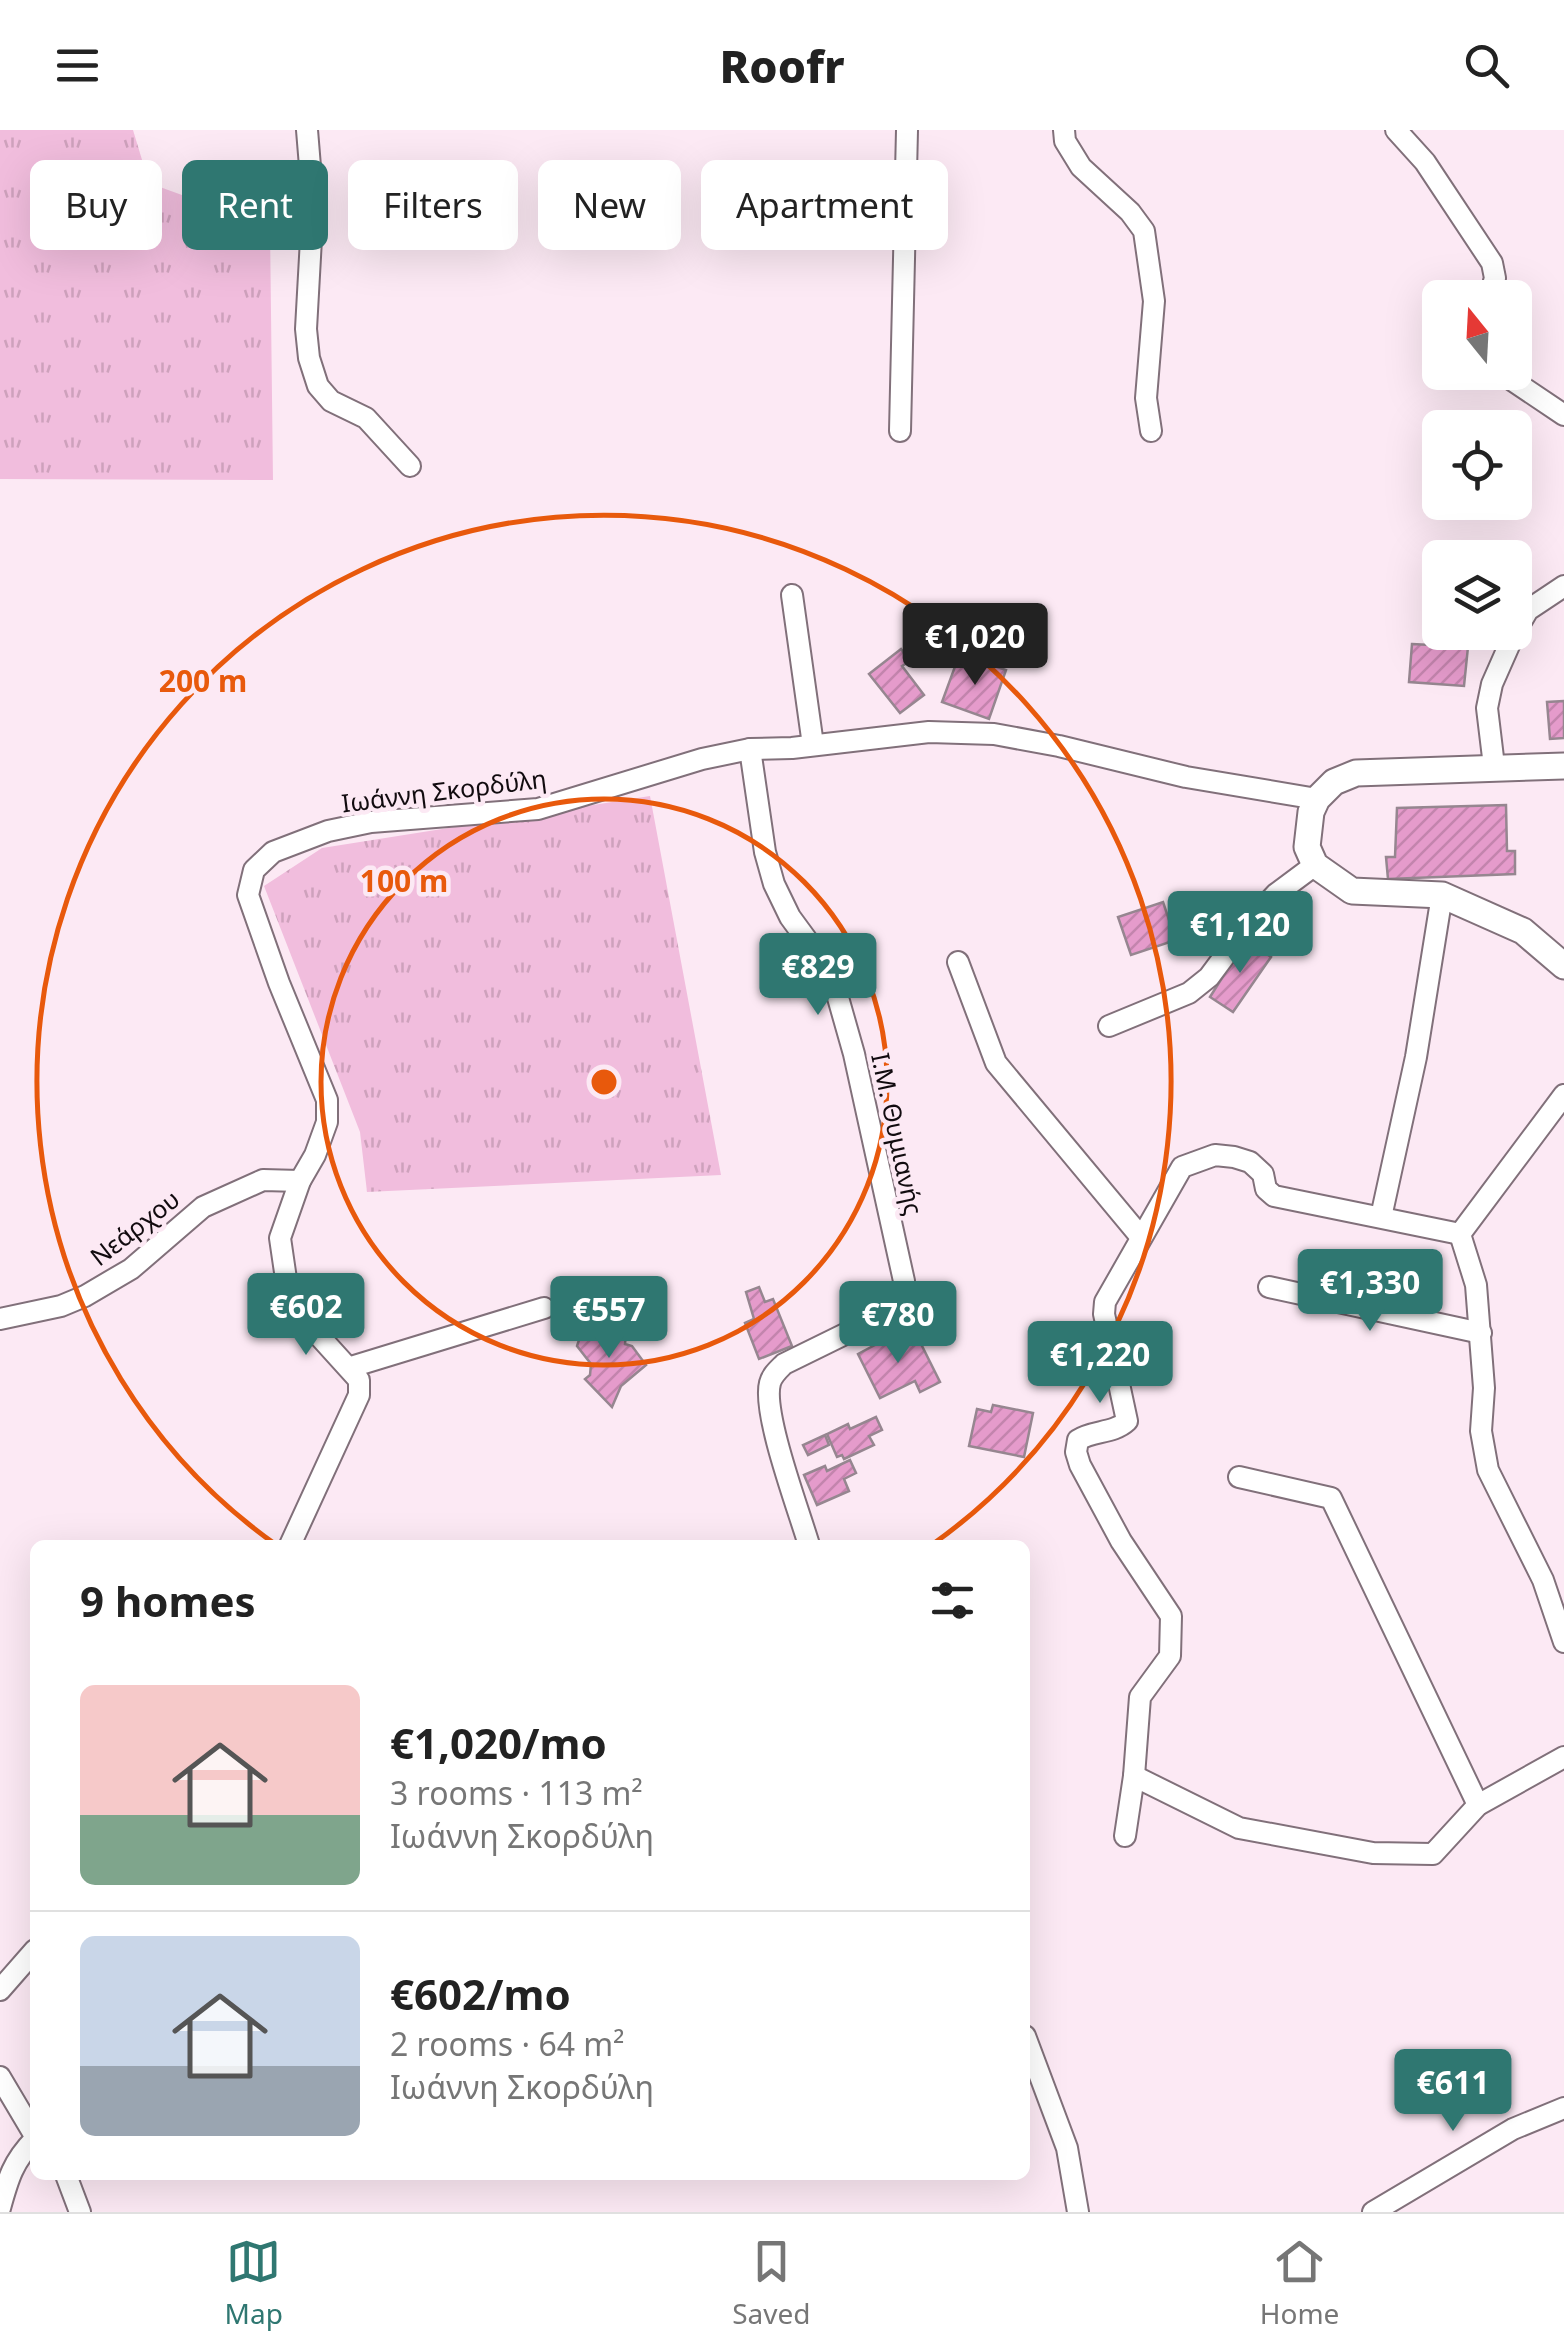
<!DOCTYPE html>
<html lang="en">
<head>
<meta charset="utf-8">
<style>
	body { margin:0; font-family:"Noto Sans",sans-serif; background:#f2f2f2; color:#222; height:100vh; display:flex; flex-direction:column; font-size:38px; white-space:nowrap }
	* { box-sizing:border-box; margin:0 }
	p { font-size:32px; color:#767676 }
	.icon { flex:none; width:55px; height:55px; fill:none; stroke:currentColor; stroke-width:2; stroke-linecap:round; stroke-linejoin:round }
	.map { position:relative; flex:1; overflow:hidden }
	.sheet { position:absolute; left:30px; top:1410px; width:1000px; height:640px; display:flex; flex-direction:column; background:#fff; border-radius:15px; box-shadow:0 10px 40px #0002 }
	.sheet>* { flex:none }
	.banner { position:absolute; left:30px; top:30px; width:1000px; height:90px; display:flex; gap:20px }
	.needle { width:65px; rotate:342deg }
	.fabs { position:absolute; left:1422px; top:150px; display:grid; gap:20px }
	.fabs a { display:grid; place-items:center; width:110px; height:110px; border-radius:15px; background:#fff; box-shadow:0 10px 40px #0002; font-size:50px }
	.price { position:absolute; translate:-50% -85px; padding:0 22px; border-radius:10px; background:#2f7771; color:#fff; font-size:32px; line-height:65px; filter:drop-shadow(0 2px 5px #0008) }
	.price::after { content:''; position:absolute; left:50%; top:60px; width:30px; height:22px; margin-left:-15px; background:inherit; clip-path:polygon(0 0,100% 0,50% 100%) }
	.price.selected { background:#222; color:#fff }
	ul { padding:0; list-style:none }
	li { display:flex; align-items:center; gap:30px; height:250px; padding:0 50px }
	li+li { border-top:2px solid #e0e0e0 }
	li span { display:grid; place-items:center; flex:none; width:280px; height:200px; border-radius:15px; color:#555 }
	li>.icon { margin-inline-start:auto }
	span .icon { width:120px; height:120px; fill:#fffc; stroke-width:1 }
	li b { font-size:42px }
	h2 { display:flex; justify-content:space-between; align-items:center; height:120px; padding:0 50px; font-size:42px }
	.tag { padding:0 35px; border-radius:15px; background:#fff; box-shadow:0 10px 40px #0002; font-size:35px; line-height:90px }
	.tag.selected { background:#2f7771; color:#fff }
	header { display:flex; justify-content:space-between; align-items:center; height:130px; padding:0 50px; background:#fff; font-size:45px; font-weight:800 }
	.tab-bar { display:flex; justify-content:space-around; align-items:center; height:140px; border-top:2px solid #e0e0e0; background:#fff; font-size:28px; color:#767676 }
	.tab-bar a { display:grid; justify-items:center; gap:5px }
	.tab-bar .selected { color:#2f7771 }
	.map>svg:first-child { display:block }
</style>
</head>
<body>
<header><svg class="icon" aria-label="menu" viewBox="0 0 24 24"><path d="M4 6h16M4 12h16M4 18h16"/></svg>Roofr<svg class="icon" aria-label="search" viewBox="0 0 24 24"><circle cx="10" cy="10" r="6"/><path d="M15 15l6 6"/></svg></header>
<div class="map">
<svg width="1564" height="2082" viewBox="0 0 1564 2082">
	<defs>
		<pattern id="grass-tufts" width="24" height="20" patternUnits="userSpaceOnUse" patternTransform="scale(2.5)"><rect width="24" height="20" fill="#f1bddd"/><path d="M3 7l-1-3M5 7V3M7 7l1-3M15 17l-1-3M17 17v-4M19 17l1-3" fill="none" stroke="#cea1bc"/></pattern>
		<pattern id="building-hatch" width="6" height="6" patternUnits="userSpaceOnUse" patternTransform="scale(2.5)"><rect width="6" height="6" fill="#e59bcb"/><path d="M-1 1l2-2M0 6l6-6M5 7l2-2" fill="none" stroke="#c384ad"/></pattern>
	</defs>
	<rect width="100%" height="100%" fill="#fce9f4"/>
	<!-- grass -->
	<g fill="url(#grass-tufts)">
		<polygon points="0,0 133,0 149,53 270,97 273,350 0,349"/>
		<polygon points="650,666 721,1045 367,1062 360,1002 264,756 322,718"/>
	</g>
	<!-- building -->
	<g fill="url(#building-hatch)" stroke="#968690" stroke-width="2.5">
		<polygon points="1412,514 1468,517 1464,556 1409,552"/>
		<polygon points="901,519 910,531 902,536 924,565 900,583 869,544"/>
		<polygon points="957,531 976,538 980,531 1006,540 989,589 942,572"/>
		<polygon points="1564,571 1564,608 1550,609 1547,572"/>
		<polygon points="1506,675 1507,721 1515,721 1515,744 1388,749 1386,727 1395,727 1397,678"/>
		<polygon points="1163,772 1171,796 1175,795 1179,809 1131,825 1118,787"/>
		<polygon points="1246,810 1271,827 1233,882 1210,867"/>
		<polygon points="759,1157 765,1172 773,1169 792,1216 759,1229 745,1193 754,1189 746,1162"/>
		<polygon points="583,1198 626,1204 625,1214 632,1216 646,1235 621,1256 612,1277 585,1249 590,1245 591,1234 577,1216"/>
		<polygon points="894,1205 900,1217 918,1208 940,1252 920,1262 915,1251 880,1268 858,1224"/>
		<polygon points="993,1275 1033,1283 1024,1327 969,1316 977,1279 991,1282"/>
		<polygon points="876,1287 882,1300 869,1306 874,1315 844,1329 842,1325 837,1327 827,1304 848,1294 850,1299"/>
		<polygon points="825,1305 829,1315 808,1325 803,1315"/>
		<polygon points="850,1330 856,1343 844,1349 849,1361 817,1375 804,1345 825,1336 827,1341"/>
	</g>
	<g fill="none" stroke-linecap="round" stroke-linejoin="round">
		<defs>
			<g id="minor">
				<polyline points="307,0 313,73 306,199 309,228 318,256 331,271 366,288 410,336"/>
				<polyline points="1064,0 1065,11 1081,37 1130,82 1144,101 1154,171 1146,268 1151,301"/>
				<polyline points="1396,0 1425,32 1492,133 1495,148 1489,168"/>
				<polyline points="1500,242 1564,285"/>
				<polyline points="900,301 907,0"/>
				<polyline points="792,465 813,615"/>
				<polyline points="1515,502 1528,480 1564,456"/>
				<path d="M750 619 765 722 774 754 790 787 831 843 854 924 904 1151 903 1166 896 1179 784 1234C778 1240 772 1245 770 1253 762 1283 799 1381 809 1415"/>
				<polyline points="1494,636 1487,578 1492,554 1515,502"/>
				<polyline points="958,832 996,933 1140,1106"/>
				<polyline points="1109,896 1189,863 1209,847 1250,792 1276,764 1315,735"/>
				<polyline points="1564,965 1460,1104 1476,1155 1484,1258 1481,1301 1488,1340 1543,1450 1564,1512"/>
				<polyline points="1381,1087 1416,927 1442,765"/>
				<polyline points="1269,1157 1481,1203"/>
				<polyline points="0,1189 61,1176 85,1166 131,1139 203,1077 263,1050 300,1051"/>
				<polyline points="351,1237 544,1178"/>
				<polyline points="1239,1347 1331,1368 1478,1675"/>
				<polyline points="290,1415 359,1265 359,1250 301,1186 286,1149 280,1108 300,1051 315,1025 327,992 327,970 279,853 248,765 254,740 273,722 328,701 371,692 538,679 702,629 750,619 792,618 929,602 994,604 1059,616 1186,647 1317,669"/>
				<path d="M1134 1646 1140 1567 1170 1526 1171 1486 1121 1411 1080 1335 1076 1322 1078 1310C1093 1300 1113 1304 1127 1291L1104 1184 1105 1172 1182 1037 1215 1025 1234 1027 1250 1032 1263 1044 1266 1059 1274 1066 1460 1104"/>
				<polyline points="1125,1706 1134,1646 1239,1698 1373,1723 1433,1724 1478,1675 1564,1627"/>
				<polyline points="0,1860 35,1820"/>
				<polyline points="1025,1906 1067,2018 1078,2082"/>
				<polyline points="0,1947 35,2006"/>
				<polyline points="66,2045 80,2082"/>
				<path d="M0 2078C8 2049 13 2031 35 2009"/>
				<polyline points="1373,2082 1513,1999 1564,1978"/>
			</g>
			<polyline id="major" points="1564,636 1356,643 1334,652 1317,669 1311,682 1307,717 1315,735 1352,761 1442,765 1523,801 1564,836"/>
		</defs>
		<!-- minor casing -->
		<use href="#minor" stroke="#81707a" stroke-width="24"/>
		<!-- major casing -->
		<use href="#major" stroke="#81707a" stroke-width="29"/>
		<!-- minor -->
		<use href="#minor" stroke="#fff" stroke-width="20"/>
		<!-- major -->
		<use href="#major" stroke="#fff" stroke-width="25"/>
	</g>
	<!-- distance rings -->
	<g fill="none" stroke="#e8590c" stroke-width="5">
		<circle cx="604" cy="952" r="283"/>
		<path d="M275 1414A567 567 0 1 1 933 1414"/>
	</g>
	<g text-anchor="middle" stroke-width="9" stroke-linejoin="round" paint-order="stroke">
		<!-- street labels -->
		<g font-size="25" fill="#110b0f" stroke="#fce9f4">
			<text transform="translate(444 661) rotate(-7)" y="9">Ιωάννη Σκορδύλη</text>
			<text transform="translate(897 1004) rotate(78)" y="9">Ι.Μ. Θυμιανής</text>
			<text transform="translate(135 1098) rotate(-38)" y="9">Νεάρχου</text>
		</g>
	</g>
	<circle cx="604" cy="952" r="15" fill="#e8590c" stroke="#fce9f4" stroke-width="5"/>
	<g font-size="30" text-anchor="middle" font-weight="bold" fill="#e8590c" stroke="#fce9f4" stroke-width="9" stroke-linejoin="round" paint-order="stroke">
		<text x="203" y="562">200 m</text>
		<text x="404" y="762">100 m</text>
	</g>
</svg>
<div class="fabs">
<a><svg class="needle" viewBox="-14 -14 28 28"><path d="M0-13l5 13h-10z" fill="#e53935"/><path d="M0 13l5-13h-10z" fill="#767676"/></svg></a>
<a><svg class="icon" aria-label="locate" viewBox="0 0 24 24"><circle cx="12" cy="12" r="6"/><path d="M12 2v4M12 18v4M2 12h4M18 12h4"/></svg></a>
<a><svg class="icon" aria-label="layers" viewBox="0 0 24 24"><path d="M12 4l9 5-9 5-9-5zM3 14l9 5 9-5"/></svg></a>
</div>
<b class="price selected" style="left:975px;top:558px">€1,020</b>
<b class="price" style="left:1240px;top:846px">€1,120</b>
<b class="price" style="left:818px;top:888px">€829</b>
<b class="price" style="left:1370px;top:1204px">€1,330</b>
<b class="price" style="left:306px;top:1228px">€602</b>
<b class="price" style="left:609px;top:1231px">€557</b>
<b class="price" style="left:898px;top:1236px">€780</b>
<b class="price" style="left:1100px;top:1276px">€1,220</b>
<b class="price" style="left:1453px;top:2004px">€611</b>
<div class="banner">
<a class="tag">Buy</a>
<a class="tag selected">Rent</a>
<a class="tag">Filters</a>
<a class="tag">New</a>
<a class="tag">Apartment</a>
</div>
<section class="sheet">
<h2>9 homes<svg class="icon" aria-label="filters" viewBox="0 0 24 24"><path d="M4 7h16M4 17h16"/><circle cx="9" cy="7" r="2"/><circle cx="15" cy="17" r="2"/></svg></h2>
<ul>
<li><span style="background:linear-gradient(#f6c9c9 65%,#7fa58c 0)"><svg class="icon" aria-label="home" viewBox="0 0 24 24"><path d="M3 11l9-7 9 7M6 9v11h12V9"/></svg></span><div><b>€1,020/mo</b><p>3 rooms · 113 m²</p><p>Ιωάννη Σκορδύλη</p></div></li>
<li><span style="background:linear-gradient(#c9d6e8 65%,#9aa5b1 0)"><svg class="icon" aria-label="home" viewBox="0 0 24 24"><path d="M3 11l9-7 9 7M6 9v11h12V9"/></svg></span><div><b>€602/mo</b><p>2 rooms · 64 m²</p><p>Ιωάννη Σκορδύλη</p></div></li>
</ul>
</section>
</div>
<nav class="tab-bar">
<a class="selected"><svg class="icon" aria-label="map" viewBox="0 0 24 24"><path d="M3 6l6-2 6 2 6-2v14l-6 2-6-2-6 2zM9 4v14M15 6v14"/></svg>Map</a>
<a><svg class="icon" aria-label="saved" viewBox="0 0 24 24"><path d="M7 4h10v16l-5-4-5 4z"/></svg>Saved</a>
<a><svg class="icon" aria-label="home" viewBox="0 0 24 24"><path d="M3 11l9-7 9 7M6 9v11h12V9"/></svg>Home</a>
</nav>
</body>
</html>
